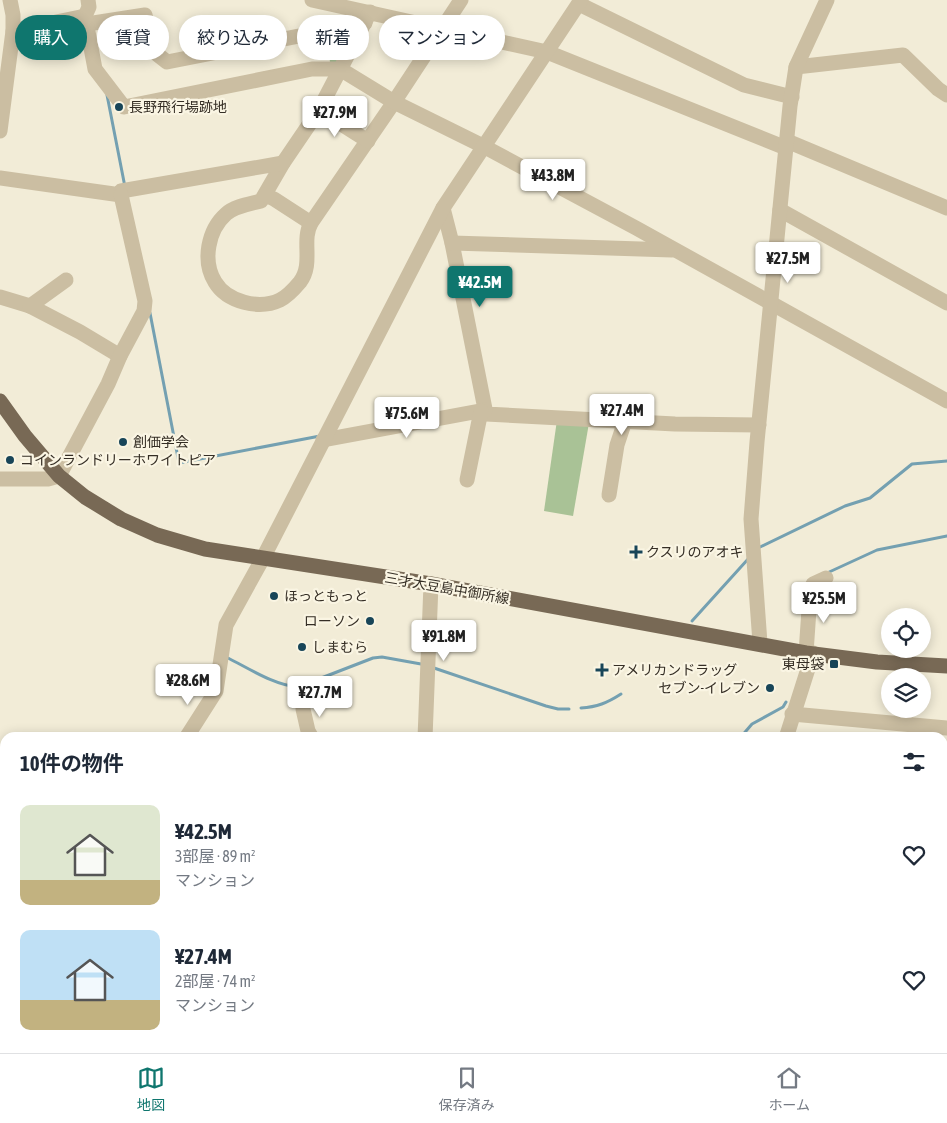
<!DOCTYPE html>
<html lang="ja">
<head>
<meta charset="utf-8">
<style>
	body { margin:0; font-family:"Asap Condensed","Noto Sans JP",sans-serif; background:#f2f2f3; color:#1f2937; height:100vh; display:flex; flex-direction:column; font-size:19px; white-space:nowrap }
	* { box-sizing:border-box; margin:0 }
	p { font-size:16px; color:#747a83 }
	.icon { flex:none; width:28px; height:28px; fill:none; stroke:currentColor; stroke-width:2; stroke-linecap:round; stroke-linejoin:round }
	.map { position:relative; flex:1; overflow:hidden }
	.drawer { position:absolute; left:0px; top:732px; width:948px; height:321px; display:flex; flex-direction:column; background:#fff; border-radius:15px 15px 0 0; box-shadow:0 2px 12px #0003 }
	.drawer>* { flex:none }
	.banner { position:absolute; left:15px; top:15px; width:500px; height:45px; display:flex; gap:10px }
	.fabs { position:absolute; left:881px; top:608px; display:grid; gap:10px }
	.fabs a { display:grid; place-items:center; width:50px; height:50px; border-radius:50%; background:#fff; box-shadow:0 2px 12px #0003; font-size:25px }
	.price { position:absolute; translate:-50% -42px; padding:0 11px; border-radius:5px; background:#fff; color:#222; font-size:16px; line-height:32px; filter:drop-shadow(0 1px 2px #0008) }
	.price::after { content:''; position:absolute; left:50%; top:30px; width:15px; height:11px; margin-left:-8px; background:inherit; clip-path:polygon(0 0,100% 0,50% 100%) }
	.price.selected { background:#0f766e; color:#fff }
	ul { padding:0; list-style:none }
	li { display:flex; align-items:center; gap:15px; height:125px; padding:0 20px }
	li span { display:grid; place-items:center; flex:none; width:140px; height:100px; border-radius:10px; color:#555 }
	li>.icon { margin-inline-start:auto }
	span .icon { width:60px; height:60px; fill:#fffc; stroke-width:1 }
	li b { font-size:21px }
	h2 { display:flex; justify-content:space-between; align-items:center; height:60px; padding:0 20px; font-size:21px }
	.chip { padding:0 18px; border-radius:22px; background:#fff; box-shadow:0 2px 12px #0003; font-size:18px; line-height:45px }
	.chip.selected { background:#0f766e; color:#fff }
	.dock { display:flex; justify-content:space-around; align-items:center; height:70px; border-top:1px solid #e0e1e3; background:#fff; font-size:14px; color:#747a83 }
	.dock a { display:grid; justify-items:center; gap:2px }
	.dock .selected { color:#0f766e }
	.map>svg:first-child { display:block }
</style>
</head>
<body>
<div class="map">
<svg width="947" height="1053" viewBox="0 0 947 1053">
	<rect width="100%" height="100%" fill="#f2ecd7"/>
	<!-- green -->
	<g fill="#a9c296">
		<polygon points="327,31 355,31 336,62 330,63"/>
		<polygon points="557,420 589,423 573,516 544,511"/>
	</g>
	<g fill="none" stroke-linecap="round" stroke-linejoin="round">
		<!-- stream -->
		<g stroke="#74a0b1" stroke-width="3">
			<polyline points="107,95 125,187"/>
			<polyline points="150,313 179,463 320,436"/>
			<polyline points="758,548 845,506 870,498 912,464 947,461"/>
			<polyline points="827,573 877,550 947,536"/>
			<polyline points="692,621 749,558"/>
			<path d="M228 658C250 669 274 685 298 687L373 658 382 657 421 664"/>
			<polyline points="434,668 546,706 558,709 569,709"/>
			<path d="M581 708C597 707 607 703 621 694"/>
			<polyline points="740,738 752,724 783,707 786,702"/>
		</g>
		<!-- minor -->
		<g stroke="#cbbea2" stroke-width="15">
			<polyline points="312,0 547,52 786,148"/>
			<polyline points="579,4 744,85 792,97"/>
			<path d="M370 12 319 110 283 163 261 201C250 204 235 206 226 214 208 230 202 261 215 282 227 302 259 310 280 300 288 296 295 288 300 282 314 263 301 241 311 223L394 102 461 0"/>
			<polyline points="85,16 89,7 88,0"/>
			<polyline points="87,24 145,15 153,51 167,62 365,23"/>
			<polyline points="13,31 85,16 95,69 124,107 312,69 340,69 394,102 483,146 636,228 947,401"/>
			<polyline points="796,67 903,55 938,89 947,95"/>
			<polyline points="319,110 368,141"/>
			<polyline points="0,131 13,31 13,15 10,0"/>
			<polyline points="787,141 947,208"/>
			<polyline points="0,178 121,195 121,191 283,163"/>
			<polyline points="265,195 274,199 311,223"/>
			<polyline points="443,208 452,243 486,414 675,424 759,425"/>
			<polyline points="780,210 947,303"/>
			<polyline points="452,243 672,250"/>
			<polyline points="0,297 30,306 80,332 120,356"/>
			<polyline points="30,306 66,280"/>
			<polyline points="323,440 485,410"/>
			<polyline points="0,479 48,479 59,476 108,384 120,356 144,311 145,301 121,195"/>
			<polyline points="467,480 481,411"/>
			<polyline points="609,495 617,445 625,421"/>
			<polyline points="760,643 751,519 757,442 790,106 796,67 827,0"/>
			<polyline points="806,653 810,595 813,584 826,578"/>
			<polyline points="303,709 308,731 312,738"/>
			<polyline points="792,714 947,728"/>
			<polyline points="186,738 216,691 226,625 263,558 443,208 581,0"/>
			<polyline points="425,738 431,584"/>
			<polyline points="786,738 813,653"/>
			<polyline points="0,833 5,833"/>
			<polyline points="130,1049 130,1053"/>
			<polyline points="732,1049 732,1053"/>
			<polyline points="828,1049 828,1053"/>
			<polyline points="50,1053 53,1049"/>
			<polyline points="409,1053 410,1049"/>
			<polyline points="608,1053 608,1049"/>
			<polyline points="668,1053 669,1049"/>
		</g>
		<!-- major -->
		<polyline stroke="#786955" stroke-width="15" points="0,401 25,436 59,476 85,497 121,519 157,535 205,549 431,584 806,653 877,662 947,666"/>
	</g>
	<!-- markers -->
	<g fill="#184558" stroke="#faf5e3" stroke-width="2">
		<circle cx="119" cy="107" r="5"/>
		<circle cx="123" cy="442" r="5"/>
		<circle cx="10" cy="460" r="5"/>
		<path d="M633.5 544.5h5v5h5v5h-5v5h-5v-5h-5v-5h5z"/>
		<circle cx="274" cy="596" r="5"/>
		<circle cx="370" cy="621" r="5"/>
		<circle cx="302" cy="647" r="5"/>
		<rect x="829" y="659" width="10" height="10" rx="2.5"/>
		<path d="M599.5 662.5h5v5h5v5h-5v5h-5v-5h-5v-5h5z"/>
		<circle cx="770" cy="688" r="5"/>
	</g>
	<g text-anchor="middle" stroke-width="4.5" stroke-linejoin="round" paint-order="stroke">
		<!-- poi labels -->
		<g font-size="14" fill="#352e25" stroke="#faf5e3" text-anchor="start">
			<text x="129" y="112">長野飛行場跡地</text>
			<text x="133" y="447">創価学会</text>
			<text x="20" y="465">コインランドリーホワイトピア</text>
			<text x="646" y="557">クスリのアオキ</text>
			<text x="284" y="601">ほっともっと</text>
			<text x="360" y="626" text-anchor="end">ローソン</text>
			<text x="312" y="652">しまむら</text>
			<text x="824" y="669" text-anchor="end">東母袋</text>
			<text x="612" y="675">アメリカンドラッグ</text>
			<text x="760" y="693" text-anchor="end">セブン-イレブン</text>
		</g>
		<!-- street labels -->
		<g font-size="14" fill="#352e25" stroke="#faf5e3">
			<text transform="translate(447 588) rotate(10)" y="5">三才大豆島中御所線</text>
		</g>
	</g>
</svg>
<div class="fabs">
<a><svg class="icon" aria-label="locate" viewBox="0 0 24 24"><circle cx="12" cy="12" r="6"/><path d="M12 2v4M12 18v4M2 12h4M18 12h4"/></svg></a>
<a><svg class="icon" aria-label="layers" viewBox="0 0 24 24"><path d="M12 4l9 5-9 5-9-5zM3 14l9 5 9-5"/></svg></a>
</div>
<b class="price" style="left:335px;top:138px">¥27.9M</b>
<b class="price" style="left:553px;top:201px">¥43.8M</b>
<b class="price" style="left:788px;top:284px">¥27.5M</b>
<b class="price selected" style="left:480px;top:308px">¥42.5M</b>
<b class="price" style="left:622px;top:436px">¥27.4M</b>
<b class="price" style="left:407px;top:439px">¥75.6M</b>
<b class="price" style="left:824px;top:624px">¥25.5M</b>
<b class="price" style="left:444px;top:662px">¥91.8M</b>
<b class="price" style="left:188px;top:706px">¥28.6M</b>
<b class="price" style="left:320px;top:718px">¥27.7M</b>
<div class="banner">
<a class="chip selected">購入</a>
<a class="chip">賃貸</a>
<a class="chip">絞り込み</a>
<a class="chip">新着</a>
<a class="chip">マンション</a>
</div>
<section class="drawer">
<h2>10件の物件<svg class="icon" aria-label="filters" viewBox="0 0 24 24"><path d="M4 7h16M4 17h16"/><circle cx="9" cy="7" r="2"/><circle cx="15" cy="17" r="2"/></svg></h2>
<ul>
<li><span style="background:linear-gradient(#dfe7d0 75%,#c2b280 0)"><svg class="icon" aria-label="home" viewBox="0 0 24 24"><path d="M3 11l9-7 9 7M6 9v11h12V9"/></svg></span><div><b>¥42.5M</b><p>3部屋 · 89 m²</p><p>マンション</p></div><svg class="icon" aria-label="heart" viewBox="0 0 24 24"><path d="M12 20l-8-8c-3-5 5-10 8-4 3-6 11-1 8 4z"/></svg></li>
<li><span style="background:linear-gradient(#bfe0f5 70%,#c2b280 0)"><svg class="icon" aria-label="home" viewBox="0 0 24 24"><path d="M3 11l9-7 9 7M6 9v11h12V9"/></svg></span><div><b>¥27.4M</b><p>2部屋 · 74 m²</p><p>マンション</p></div><svg class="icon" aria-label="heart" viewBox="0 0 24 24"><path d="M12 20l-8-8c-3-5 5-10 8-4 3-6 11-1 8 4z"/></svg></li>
</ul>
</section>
</div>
<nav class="dock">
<a class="selected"><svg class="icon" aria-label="map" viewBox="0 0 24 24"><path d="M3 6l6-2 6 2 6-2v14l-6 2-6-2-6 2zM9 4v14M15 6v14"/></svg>地図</a>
<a><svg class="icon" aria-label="saved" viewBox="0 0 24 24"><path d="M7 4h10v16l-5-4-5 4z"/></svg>保存済み</a>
<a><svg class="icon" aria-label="home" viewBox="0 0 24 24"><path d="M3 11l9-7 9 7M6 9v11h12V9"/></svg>ホーム</a>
</nav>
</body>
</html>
